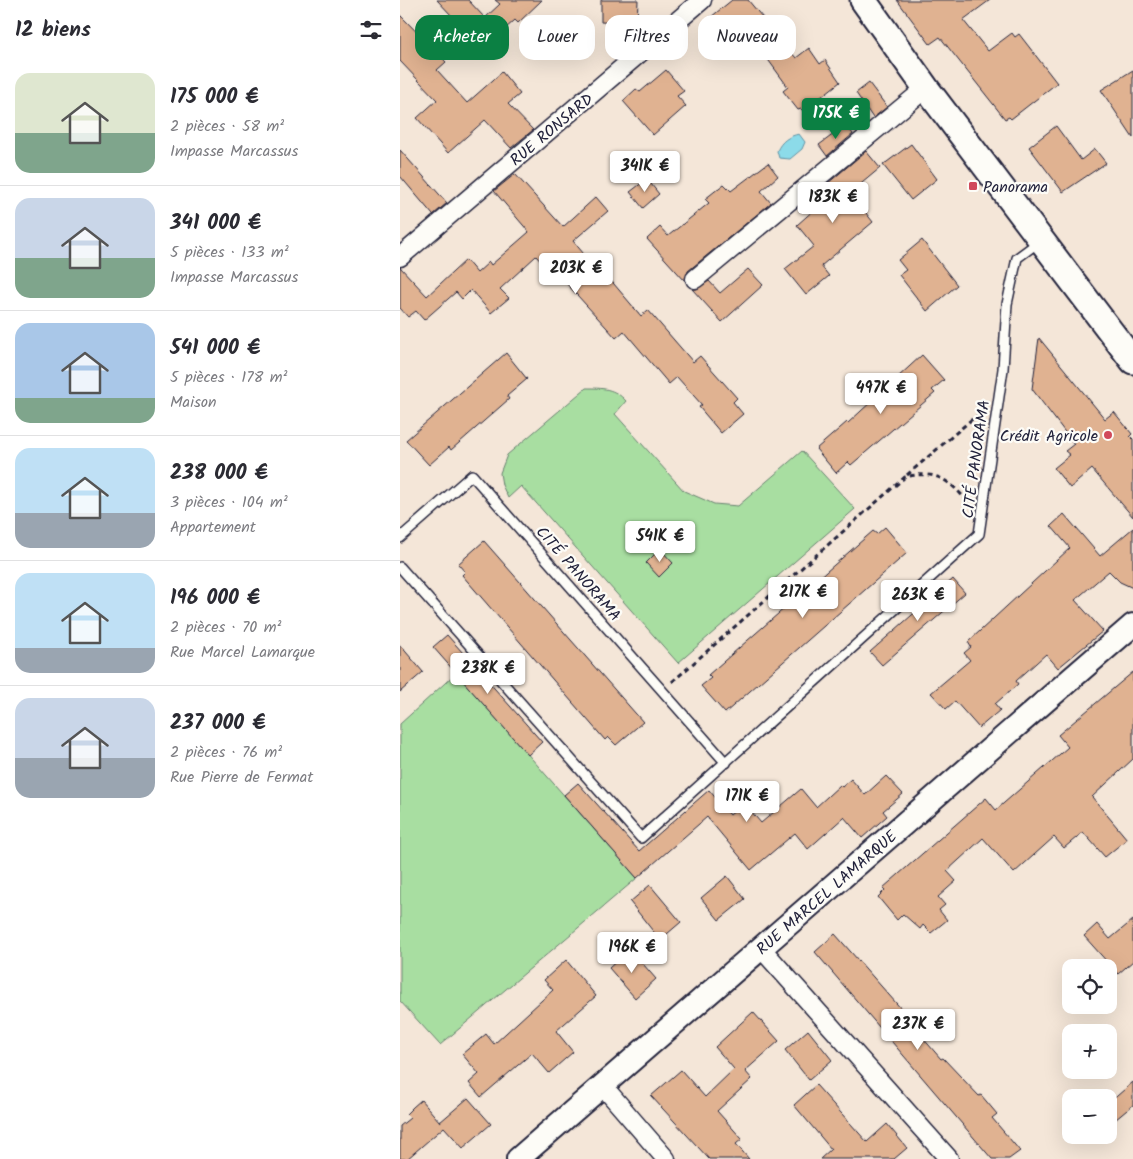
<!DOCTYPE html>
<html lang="fr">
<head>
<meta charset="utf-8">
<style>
	body { margin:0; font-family:Kalam,sans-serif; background:#f2f2f3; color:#2b2b33; height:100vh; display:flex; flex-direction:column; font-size:19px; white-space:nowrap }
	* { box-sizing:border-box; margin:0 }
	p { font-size:16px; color:#7c7c81 }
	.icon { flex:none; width:28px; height:28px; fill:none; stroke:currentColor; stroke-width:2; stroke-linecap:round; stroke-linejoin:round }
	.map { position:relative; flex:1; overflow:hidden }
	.side { display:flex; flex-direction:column; background:#fff; width:400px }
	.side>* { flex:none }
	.banner { position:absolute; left:15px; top:15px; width:475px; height:45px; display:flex; gap:10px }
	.tools { position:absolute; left:662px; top:959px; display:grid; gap:10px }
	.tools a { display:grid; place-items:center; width:55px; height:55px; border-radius:10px; background:#fff; box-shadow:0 5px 20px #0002; font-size:25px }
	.price { position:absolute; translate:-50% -42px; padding:0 11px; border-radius:5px; background:#fff; color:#222; font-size:16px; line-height:32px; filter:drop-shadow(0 1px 2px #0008) }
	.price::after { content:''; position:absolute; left:50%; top:30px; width:15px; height:11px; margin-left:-8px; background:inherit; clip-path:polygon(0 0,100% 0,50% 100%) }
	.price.on { background:#0b8043; color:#fff }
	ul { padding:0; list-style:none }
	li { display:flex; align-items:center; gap:15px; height:125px; padding:0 15px }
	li+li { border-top:1px solid #e1e1e2 }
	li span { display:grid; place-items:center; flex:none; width:140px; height:100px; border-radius:15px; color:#555 }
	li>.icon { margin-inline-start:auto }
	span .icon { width:60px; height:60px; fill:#fffc; stroke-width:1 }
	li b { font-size:21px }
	h2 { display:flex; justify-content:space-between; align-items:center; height:60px; padding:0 15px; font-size:21px }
	.tag { padding:0 18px; border-radius:15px; background:#fff; box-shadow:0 5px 20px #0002; font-size:18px; line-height:45px }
	.tag.on { background:#0b8043; color:#fff }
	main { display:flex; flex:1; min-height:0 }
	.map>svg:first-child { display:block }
</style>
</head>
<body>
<main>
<section class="side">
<h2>12 biens<svg class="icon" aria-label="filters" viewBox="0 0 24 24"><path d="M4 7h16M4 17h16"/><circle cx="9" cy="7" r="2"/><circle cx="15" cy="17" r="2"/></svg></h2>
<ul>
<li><span style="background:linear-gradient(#dfe7d0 60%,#7fa58c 0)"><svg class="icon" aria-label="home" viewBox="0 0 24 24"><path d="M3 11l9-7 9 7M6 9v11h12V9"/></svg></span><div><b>175 000 €</b><p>2 pièces · 58 m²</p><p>Impasse Marcassus</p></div></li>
<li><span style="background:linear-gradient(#c9d6e8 60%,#7fa58c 0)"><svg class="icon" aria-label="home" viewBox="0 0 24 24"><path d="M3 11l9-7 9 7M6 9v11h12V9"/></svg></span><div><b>341 000 €</b><p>5 pièces · 133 m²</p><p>Impasse Marcassus</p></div></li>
<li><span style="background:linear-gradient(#a9c7e8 75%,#7fa58c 0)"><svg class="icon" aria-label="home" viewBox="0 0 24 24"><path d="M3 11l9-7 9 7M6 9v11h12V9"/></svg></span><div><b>541 000 €</b><p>5 pièces · 178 m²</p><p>Maison</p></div></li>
<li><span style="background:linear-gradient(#bfe0f5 65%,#9aa5b1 0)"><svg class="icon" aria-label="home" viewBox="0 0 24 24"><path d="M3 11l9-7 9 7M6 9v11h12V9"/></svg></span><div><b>238 000 €</b><p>3 pièces · 104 m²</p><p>Appartement</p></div></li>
<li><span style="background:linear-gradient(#bfe0f5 75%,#9aa5b1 0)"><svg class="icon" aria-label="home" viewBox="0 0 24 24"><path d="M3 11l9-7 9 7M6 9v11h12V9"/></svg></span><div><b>196 000 €</b><p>2 pièces · 70 m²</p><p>Rue Marcel Lamarque</p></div></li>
<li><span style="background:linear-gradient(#c9d6e8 60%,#9aa5b1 0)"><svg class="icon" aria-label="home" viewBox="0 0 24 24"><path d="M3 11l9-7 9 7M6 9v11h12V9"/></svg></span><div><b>237 000 €</b><p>2 pièces · 76 m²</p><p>Rue Pierre de Fermat</p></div></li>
</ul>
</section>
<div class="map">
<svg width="733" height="1159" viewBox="0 0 733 1159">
	<rect width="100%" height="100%" fill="#f4e6d8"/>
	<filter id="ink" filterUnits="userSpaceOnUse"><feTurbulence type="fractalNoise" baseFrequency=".02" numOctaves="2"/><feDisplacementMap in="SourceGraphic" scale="10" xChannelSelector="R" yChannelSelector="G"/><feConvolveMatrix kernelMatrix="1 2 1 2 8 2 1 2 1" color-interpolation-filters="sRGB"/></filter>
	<g filter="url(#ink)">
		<!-- green -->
		<g fill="#a8dea1" stroke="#65806e">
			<path d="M186 388C203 388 214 388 226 401L215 414 284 491 314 504 338 506 402 451 455 509 278 663 121 486 108 498 102 485 100 473 107 455Z"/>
			<polygon points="56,673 237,878 40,1045 0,1001 0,724"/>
		</g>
		<!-- water -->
		<path fill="#8cdbe9" stroke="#6291a3" d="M399 134 405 142 402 149 390 159 379 158 377 151C381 141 389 136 399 134Z"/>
		<!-- building -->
		<g fill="#e0b291" stroke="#22223b">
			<polygon points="37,0 68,0 85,18 100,4 95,0 142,0 118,23 115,20 83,49"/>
			<polygon points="201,0 238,0 237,24 201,22"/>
			<polygon points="332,0 348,0 396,58 409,48 420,64 425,60 440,82 403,111 401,109 398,110 383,91 388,87 361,50 355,55 337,32 329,38 311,17"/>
			<polygon points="497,0 590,0 563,20 588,51 612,33 615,37 619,34 657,83 611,119 609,117 605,119 540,37 530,44"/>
			<polygon points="0,15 46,62 37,70 67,103 102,72 120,94 108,104 133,130 111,148 85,120 48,153 17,118 37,100 0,61"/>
			<polygon points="266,70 284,91 277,96 286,106 253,135 223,101 236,89 240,92"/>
			<polygon points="733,70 733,138 701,90"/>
			<polygon points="469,83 487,107 473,118 456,93"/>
			<polygon points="446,125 453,134 427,156 419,145"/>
			<polygon points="656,126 681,160 695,149 706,163 663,192 629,147"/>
			<polygon points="511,144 537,179 511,200 483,165"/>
			<polygon points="0,150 47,203 33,215 0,176"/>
			<polygon points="466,151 480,168 450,193 473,222 421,266 429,276 406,295 385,269 414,246 397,225 434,192 427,184"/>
			<polygon points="368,163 378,176 361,191 371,203 288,271 285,281 247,239 260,227 268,236 309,203 305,199 324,184 331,191"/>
			<polygon points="115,174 163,227 196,197 208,211 173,241 205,279 208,277 241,316 248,310 293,362 300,356 337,398 333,402 343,414 321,433 299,407 302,405 277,377 269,384 224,331 216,338 148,263 145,266 136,256 100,289 109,298 91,313 71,290 62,299 56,292 24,320 16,311 8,317 0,308 0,267 27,296 66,260 77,273 89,262 91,265 129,232 94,191"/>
			<polygon points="247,179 259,194 243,208 230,192"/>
			<polygon points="522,240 557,285 527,311 499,275 506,270 498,260"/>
			<polygon points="348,269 363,285 322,322 292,289 297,289 309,281 320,293"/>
			<polygon points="639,338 705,419 714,412 732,434 730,436 733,439 733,517 692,469 670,488 654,468 670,455 665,451 674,444 632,389"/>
			<polygon points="106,353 127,379 107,396 109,399 51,450 49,447 29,465 6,440"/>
			<polygon points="522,355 544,380 532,390 535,393 451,465 448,462 436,473 416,449 447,422 448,423"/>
			<polygon points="664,514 700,556 733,528 733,588 720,582 709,571 675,600 703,631 658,668 646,654 616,681 618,684 595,704 600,710 579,728 555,701 546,709 531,693 570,660 564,653 571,647 568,642 670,548 651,526"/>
			<polygon points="485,527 507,553 325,713 301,686 311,678 308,675 473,531 477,534"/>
			<polygon points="84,541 243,722 216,745 208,737 205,740 62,575 65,572 58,564"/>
			<polygon points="260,549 273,563 259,577 246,563"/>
			<polygon points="553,579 565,593 482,665 470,652"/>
			<polygon points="47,635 142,742 128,755 33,647"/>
			<polygon points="0,645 23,672 0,692"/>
			<polygon points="733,672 733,759 692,797 727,839 705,857 683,832 664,848 654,837 614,873 583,838 547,871 556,881 538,897 545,905 539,910 547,920 531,933 523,925 520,929 503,914 497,920 478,897 485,890 483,888 586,798 596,810 668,747 658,735"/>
			<polygon points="486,776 503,794 483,811 487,816 462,838 444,817 408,849 395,833 351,870 307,817 237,878 164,795 178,783 239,851 309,790 330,815 344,803 361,823 401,789 416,807 440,785 442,787 451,779 465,795"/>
			<polygon points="327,876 345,899 319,920 301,898"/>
			<polygon points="250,885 281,922 260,940 230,902"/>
			<polygon points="733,920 733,961 718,974 684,936 697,924 710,939"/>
			<polygon points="435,934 504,1012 502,1014 541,1059 543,1058 579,1096 581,1095 597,1114 592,1118 620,1151 609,1159 592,1159 415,952"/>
			<polygon points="230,949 256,979 235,998 209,968"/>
			<polygon points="166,960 196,996 156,1031 173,1052 149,1073 132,1053 81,1097 69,1083 79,1074 62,1054 86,1034 94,1044 153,990 144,980"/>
			<polygon points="353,1012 379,1041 345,1071 352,1079 317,1111 342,1139 336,1144 349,1159 309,1159 251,1096 281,1070 305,1097 334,1069 315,1047"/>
			<polygon points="408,1030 432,1060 409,1080 385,1050"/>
			<polygon points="733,1082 733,1105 709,1125 709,1103"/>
			<polygon points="416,1085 467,1142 487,1124 507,1148 494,1159 420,1159 431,1149 394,1105"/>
			<polygon points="68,1098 91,1124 63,1148 44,1127 7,1159 0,1159 0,1126 10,1118 6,1114 13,1107 21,1100 40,1122"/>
		</g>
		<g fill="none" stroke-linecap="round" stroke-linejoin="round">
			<defs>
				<g id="service">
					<polyline points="0,538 72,475 326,763"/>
					<polyline points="0,567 241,838 579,534 603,369 607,304 617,258 640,241"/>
				</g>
				<g id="minor">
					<polyline points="0,257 302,0"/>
					<polyline points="295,279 526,88"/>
					<polyline points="361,948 549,1159"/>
					<polyline points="203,1086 266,1159"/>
				</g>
				<polyline id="tertiary" points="118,1159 733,625"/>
				<polyline id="secondary" points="463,0 526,88 733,361"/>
			</defs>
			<!-- service casing -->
			<use href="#service" stroke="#22223b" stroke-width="12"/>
			<!-- minor casing -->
			<use href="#minor" stroke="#22223b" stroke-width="21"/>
			<!-- tertiary casing -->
			<use href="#tertiary" stroke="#22223b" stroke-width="26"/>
			<!-- secondary casing -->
			<use href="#secondary" stroke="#22223b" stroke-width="29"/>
			<!-- path -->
			<g stroke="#22223b" stroke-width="3" stroke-dasharray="5 4" stroke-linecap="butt">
				<polyline points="507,475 571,420 582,414"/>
				<path d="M272 682 505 477C536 470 548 479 568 502"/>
			</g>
			<!-- service -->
			<use href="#service" stroke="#fdfcf7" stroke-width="9"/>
			<!-- minor -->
			<use href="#minor" stroke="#fdfcf7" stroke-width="18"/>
			<!-- tertiary -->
			<use href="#tertiary" stroke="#fdfcf7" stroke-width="22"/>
			<!-- secondary -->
			<use href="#secondary" stroke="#fdfcf7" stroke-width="25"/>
		</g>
	</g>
	<!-- markers -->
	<g fill="#d1495b" stroke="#fdfcf7" stroke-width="2">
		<rect x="568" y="181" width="10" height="10" rx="2.5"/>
		<circle cx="708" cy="435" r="5"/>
	</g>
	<g text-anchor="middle" stroke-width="4.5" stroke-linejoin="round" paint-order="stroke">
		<!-- street labels -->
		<g font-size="16" fill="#22223b" stroke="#fdfcf7">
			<text transform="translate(151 129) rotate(-40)" y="6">RUE RONSARD</text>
			<text transform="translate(575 459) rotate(-82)" y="6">CITÉ PANORAMA</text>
			<text transform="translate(179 573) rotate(49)" y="6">CITÉ PANORAMA</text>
			<text transform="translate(426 892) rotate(-41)" y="6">RUE MARCEL LAMARQUE</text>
		</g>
		<!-- poi labels -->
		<g font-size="16" fill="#22223b" stroke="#fdfcf7" text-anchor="start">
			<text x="583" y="192">Panorama</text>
			<text x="698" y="441" text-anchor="end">Crédit Agricole</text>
		</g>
	</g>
</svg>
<div class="tools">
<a><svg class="icon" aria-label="locate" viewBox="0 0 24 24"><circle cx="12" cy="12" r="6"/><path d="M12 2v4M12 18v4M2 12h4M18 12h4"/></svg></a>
<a>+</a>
<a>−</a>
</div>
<b class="price on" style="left:436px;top:140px">175K €</b>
<b class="price" style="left:245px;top:193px">341K €</b>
<b class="price" style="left:433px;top:224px">183K €</b>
<b class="price" style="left:176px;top:295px">203K €</b>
<b class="price" style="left:481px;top:415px">497K €</b>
<b class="price" style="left:260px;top:563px">541K €</b>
<b class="price" style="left:403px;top:619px">217K €</b>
<b class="price" style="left:518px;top:622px">263K €</b>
<b class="price" style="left:88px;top:695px">238K €</b>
<b class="price" style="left:347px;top:823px">171K €</b>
<b class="price" style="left:232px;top:974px">196K €</b>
<b class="price" style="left:518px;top:1051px">237K €</b>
<div class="banner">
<a class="tag on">Acheter</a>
<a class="tag">Louer</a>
<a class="tag">Filtres</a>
<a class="tag">Nouveau</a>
</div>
</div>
</main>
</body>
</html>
